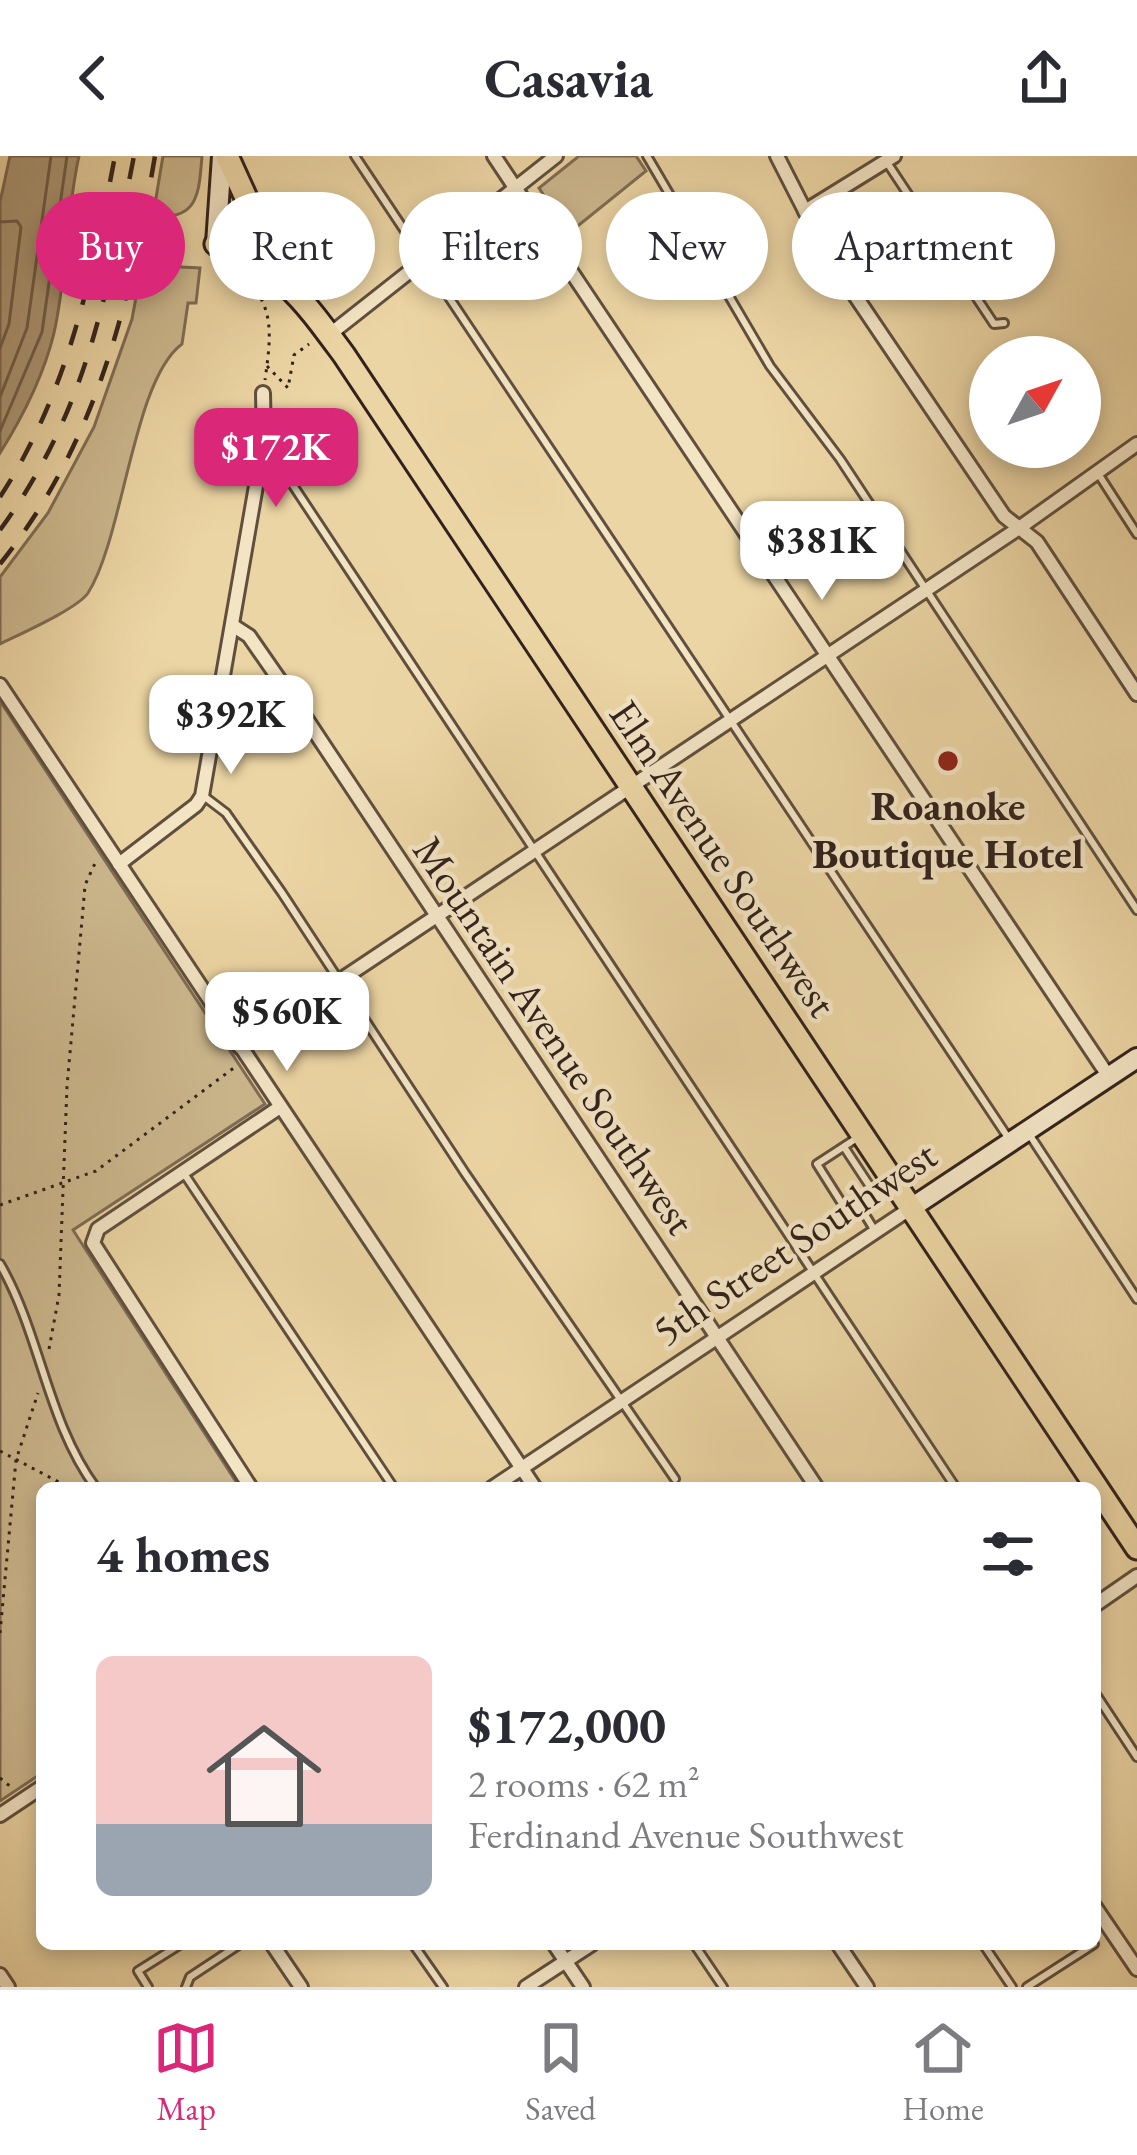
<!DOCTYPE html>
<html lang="en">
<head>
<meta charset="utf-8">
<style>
	body { margin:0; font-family:"EB Garamond",serif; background:#f7f7f7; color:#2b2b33; height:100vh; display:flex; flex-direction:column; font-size:45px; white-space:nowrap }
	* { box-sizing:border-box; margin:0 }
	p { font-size:39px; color:#7c7c81 }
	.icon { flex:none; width:66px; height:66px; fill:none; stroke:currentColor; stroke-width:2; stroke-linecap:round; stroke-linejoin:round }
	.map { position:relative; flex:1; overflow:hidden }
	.drawer { position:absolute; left:36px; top:1326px; width:1065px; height:468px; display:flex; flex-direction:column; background:#fff; border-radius:18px; box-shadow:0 6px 18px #0003 }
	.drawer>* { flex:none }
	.hud { position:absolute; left:36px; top:36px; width:1065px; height:108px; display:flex; gap:24px }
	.needle { width:78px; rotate:50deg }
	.tools { position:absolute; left:969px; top:180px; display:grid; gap:24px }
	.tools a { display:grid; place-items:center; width:132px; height:132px; border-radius:50%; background:#fff; box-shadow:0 6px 18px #0003; font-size:60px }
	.price { position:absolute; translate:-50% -102px; padding:0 27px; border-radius:24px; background:#fff; color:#222; font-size:39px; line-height:78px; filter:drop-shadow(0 3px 6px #0008) }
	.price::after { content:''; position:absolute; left:50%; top:72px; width:36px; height:27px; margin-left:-18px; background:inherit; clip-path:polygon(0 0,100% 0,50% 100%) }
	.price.active { background:#db2777; color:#fff }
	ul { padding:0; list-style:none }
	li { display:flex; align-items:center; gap:36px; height:300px; padding:0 60px }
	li+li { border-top:3px solid #e1e1e2 }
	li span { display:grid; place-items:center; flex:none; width:336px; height:240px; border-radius:18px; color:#555 }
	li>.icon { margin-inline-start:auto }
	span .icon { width:144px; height:144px; fill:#fffc; stroke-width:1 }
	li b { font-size:51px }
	h2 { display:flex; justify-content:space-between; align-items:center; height:144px; padding:0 60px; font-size:51px }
	.tag { padding:0 42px; border-radius:54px; background:#fff; box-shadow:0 6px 18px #0003; font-size:42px; line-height:108px }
	.tag.active { background:#db2777; color:#fff }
	header { display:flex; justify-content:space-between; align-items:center; height:156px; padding:0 60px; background:#fff; font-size:54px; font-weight:700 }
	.tab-bar { display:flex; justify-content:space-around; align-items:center; height:168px; border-top:3px solid #e1e1e2; background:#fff; font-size:33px; color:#7c7c81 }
	.tab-bar a { display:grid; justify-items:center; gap:6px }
	.tab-bar .active { color:#db2777 }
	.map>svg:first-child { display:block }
</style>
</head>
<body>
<header><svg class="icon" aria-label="back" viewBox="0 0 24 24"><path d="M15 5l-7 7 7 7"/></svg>Casavia<svg class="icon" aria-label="share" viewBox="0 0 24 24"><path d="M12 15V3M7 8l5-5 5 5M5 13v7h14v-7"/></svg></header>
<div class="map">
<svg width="1137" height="1831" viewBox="0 0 1137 1831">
	<rect width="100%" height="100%" fill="#ecd5a4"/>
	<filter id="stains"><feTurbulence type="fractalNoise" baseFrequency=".00167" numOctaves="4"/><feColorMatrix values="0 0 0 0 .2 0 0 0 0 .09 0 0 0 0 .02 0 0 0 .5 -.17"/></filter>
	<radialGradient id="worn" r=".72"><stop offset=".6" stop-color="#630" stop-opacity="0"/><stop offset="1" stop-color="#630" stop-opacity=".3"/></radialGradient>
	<!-- green -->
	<g fill="#ccb78d" stroke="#7f6c54" stroke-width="3">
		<path d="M163 0H202C199 36 199 65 153 60Z"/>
		<polygon points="579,0 636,0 646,15 569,77 539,32"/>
		<path d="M142 109 200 112 196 147H188L182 188C133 224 124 380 88 437 77 453 20 478 0 488V421L48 357 94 271 132 163Z"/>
		<polygon points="0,545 265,948 73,1074 240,1332 42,1332 42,1617 0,1645"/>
	</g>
	<!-- water -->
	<path fill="#ad9876" stroke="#7c6952" stroke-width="3" d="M10 0H79C66 58 67 119 54 177 44 218 22 262 0 297V46Z"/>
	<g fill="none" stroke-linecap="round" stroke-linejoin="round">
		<!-- shore -->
		<g stroke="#705d49" stroke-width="3">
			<polyline points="0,66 17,65 21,71 9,168 0,192"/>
			<polyline points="0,241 27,172 51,0"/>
			<polyline points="0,275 42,176 67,0"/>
		</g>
		<defs>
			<g id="lane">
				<polyline points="355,0 1009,983"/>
				<polyline points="647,0 770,210 840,303 1137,754"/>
				<polyline points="886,5 994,168 1004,167"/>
				<polyline points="265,287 956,1332"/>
				<polyline points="1099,319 1137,378"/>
				<polyline points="205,641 226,657 282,737 465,1017 675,1323"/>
				<polyline points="1029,978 1137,1143"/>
				<polyline points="860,980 817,1008 848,1057 859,1049 875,1075"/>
				<polyline points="844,991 875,1038 860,1048"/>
				<polyline points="185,1019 394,1332"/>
				<path d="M0 1108C41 1179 47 1266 96 1332"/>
				<polyline points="1095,1537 1137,1601"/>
				<polyline points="413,1788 443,1831"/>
				<polyline points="694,1788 723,1831"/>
				<polyline points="983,1788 1012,1831"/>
				<polyline points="148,1831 138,1815 181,1788"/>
				<polyline points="186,1831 190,1821 240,1788"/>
				<polyline points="1027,1831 1094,1788"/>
			</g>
			<g id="street">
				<polyline points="494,0 1109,921"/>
				<polyline points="777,0 827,98 1004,360 1037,386 1137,538"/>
				<polyline points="805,55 894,0"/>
				<polyline points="329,179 556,0"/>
				<polyline points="232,469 249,480 301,555 817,1332"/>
				<polyline points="0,529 535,1332"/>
				<polyline points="119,708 196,649 202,640 264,284 263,237"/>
				<polyline points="240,891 1019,372 1137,288"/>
				<polyline points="251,1332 93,1087 98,1073 280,951"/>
				<polyline points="492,1332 911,1052"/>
				<polyline points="1095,1449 1137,1420"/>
				<polyline points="0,1659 42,1631"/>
				<polyline points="1095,1751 1137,1813"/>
				<polyline points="272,1788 301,1831"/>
				<polyline points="554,1788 583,1831"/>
				<polyline points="838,1788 867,1831"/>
				<polyline points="0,1819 8,1831"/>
				<polyline points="526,1831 592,1788"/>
			</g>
			<g id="secondary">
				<polyline points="216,88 222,0"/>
				<polyline points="911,1052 1137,902"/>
			</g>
			<g id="primary">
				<polyline points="227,0 252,55 307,131"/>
				<path d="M216 88C282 112 304 145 344 199L1137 1392"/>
			</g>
		</defs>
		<!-- lane casing -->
		<use href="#lane" stroke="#604f3e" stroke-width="12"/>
		<!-- street casing -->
		<use href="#street" stroke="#604f3e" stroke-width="18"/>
		<!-- secondary casing -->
		<use href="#secondary" stroke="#32221c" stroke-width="24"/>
		<!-- primary casing -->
		<use href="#primary" stroke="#32221c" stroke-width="27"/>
		<!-- path -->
		<g stroke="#32221c" stroke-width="3" stroke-dasharray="3 6" stroke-linecap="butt">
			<path d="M244 122C277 150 270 186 265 224"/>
			<polyline points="267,210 288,232 294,199 309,188"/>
			<polyline points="0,1049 96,1015 235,911"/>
			<polyline points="49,1193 59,1139 67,930 83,753 85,729 97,703"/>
			<polyline points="0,1295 70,1332"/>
			<polyline points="0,1477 16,1304 38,1237"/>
			<polyline points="0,1622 12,1632"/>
		</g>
		<!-- lane -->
		<use href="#lane" stroke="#f3e4c4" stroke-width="6"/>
		<!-- street -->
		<use href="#street" stroke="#f3e4c4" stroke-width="12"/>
		<!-- secondary -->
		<use href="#secondary" stroke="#f3e4c4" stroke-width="18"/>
		<!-- primary -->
		<use href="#primary" stroke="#ecd5a4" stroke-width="21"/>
		<!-- rail -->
		<g stroke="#32221c" stroke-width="4.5" stroke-dasharray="21 21" stroke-linecap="butt">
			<path d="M0 341C68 237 92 120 115 0"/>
			<path d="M0 374C87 255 106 141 134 0"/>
			<path d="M0 408C97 286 129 150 155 0"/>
		</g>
	</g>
	<!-- markers -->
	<circle fill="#8f2418" stroke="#f3e4c4" stroke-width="4.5" cx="948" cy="605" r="12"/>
	<g text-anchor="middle" stroke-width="9" stroke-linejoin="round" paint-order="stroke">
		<!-- poi labels -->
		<g font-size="42" font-weight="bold" fill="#32221c" stroke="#f3e4c4">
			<text x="948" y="664">Roanoke<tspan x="948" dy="48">Boutique Hotel</tspan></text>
		</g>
		<!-- street labels -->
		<g font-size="42" fill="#32221c" stroke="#f3e4c4">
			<text transform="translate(724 702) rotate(56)" y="15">Elm Avenue Southwest</text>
			<text transform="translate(555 879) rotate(56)" y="15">Mountain Avenue Southwest</text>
			<text transform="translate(794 1086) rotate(-34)" y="15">5th Street Southwest</text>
		</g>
	</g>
	<rect width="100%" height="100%" filter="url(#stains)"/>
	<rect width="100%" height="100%" fill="url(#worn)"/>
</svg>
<div class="tools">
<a><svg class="needle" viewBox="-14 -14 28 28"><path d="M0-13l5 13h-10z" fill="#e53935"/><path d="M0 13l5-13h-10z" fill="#7c7c81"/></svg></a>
</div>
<b class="price active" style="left:276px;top:354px">$172K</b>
<b class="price" style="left:822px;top:447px">$381K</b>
<b class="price" style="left:231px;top:621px">$392K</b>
<b class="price" style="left:287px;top:918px">$560K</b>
<div class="hud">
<a class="tag active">Buy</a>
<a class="tag">Rent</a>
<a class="tag">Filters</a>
<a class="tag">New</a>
<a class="tag">Apartment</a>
</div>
<section class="drawer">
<h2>4 homes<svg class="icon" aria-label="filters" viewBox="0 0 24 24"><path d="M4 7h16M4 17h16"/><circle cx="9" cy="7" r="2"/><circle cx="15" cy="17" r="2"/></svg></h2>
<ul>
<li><span style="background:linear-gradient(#f6c9c9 70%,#9aa5b1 0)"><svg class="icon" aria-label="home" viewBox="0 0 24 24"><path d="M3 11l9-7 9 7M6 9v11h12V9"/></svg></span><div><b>$172,000</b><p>2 rooms · 62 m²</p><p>Ferdinand Avenue Southwest</p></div></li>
</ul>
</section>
</div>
<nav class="tab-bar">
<a class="active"><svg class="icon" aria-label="map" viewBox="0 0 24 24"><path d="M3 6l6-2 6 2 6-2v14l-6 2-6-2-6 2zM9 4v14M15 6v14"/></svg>Map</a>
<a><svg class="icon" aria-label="saved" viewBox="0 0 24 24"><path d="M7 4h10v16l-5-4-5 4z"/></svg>Saved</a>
<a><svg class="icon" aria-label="home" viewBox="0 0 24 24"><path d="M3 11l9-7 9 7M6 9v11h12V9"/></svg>Home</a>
</nav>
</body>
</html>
